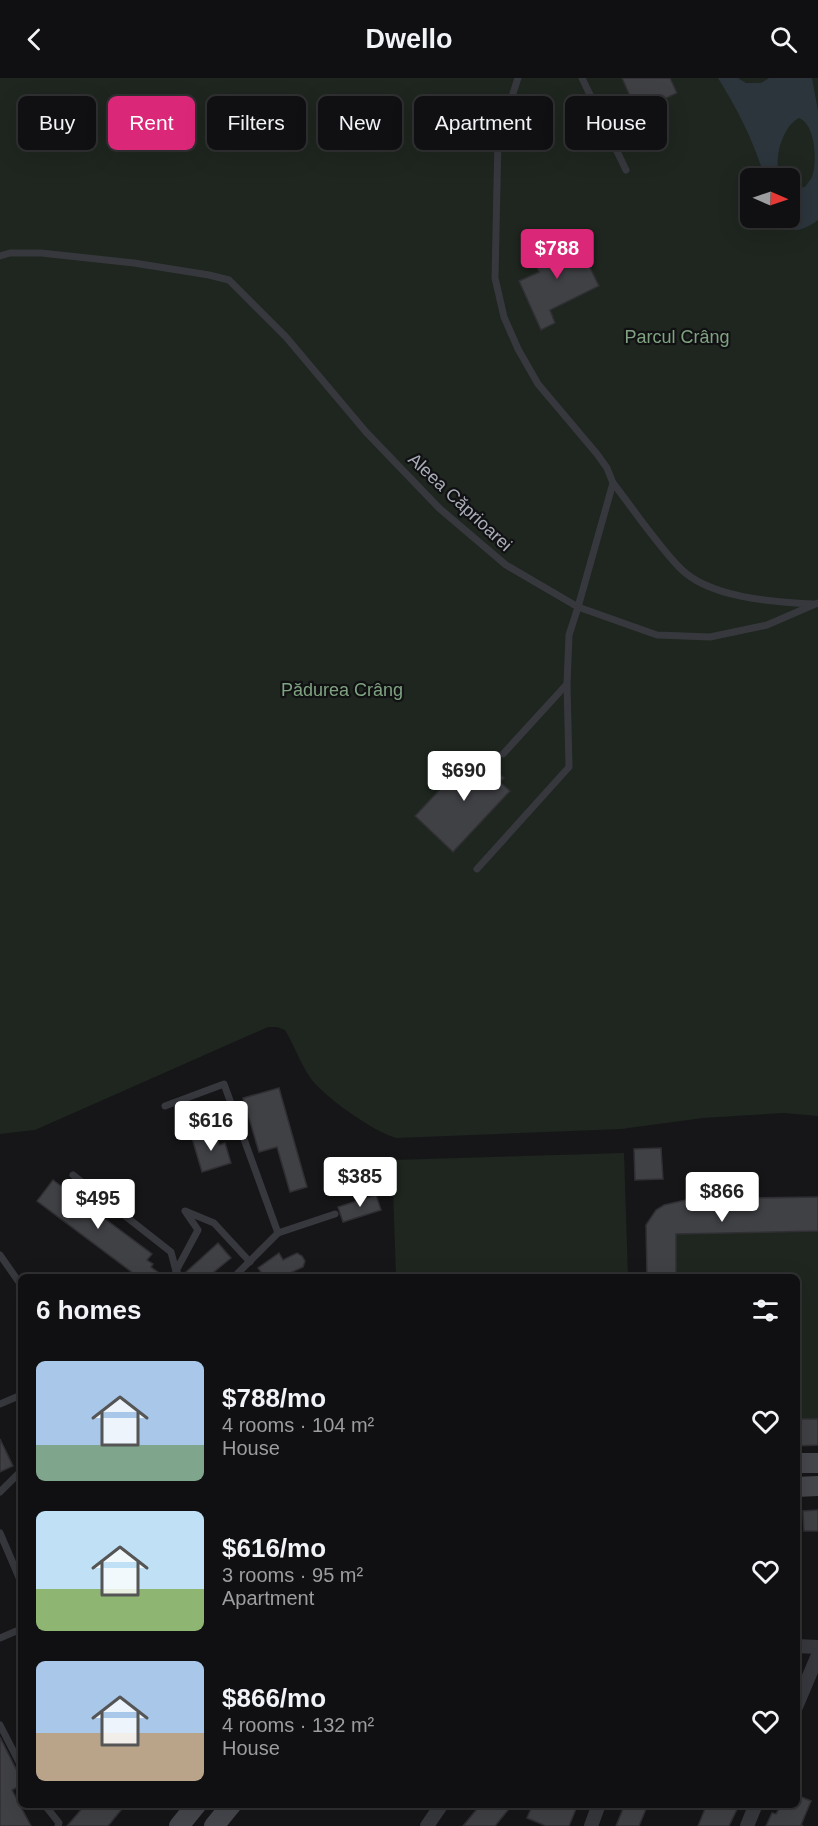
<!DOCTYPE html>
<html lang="en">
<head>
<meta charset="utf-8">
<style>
	body { margin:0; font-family:Arial,sans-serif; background:#1e1e20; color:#f1f3f6; height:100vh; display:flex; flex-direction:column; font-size:22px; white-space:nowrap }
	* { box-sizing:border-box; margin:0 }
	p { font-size:20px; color:#9c9d9f }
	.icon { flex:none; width:33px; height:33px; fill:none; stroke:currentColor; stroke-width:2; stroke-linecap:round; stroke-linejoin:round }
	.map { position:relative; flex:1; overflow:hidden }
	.panel { position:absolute; left:18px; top:1196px; width:782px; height:534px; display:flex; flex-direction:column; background:#101012; border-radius:9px; box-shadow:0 6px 24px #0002,0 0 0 2px #303032 }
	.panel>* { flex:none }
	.guide { position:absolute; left:18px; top:18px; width:783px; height:54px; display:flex; gap:12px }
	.needle { width:39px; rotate:92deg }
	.fabs { position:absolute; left:740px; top:90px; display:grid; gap:12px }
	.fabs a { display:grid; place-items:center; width:60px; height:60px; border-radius:9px; background:#101012; box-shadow:0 6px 24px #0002,0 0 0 2px #303032; font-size:30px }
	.price { position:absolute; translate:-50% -51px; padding:0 14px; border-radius:6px; background:#fff; color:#222; font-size:20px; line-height:39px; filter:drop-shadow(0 2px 3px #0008) }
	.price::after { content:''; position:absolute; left:50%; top:36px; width:18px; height:14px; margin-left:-9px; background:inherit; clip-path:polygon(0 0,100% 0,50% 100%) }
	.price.on { background:#db2777; color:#fff }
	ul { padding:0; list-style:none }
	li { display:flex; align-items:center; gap:18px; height:150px; padding:0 18px }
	li span { display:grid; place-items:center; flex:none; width:168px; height:120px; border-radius:9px; color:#555 }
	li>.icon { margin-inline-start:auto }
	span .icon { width:72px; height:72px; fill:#fffc; stroke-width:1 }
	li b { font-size:26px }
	h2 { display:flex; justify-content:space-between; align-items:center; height:72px; padding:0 18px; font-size:26px }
	.chip { padding:0 21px; border-radius:9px; background:#101012; box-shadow:0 6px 24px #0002,0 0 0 2px #303032; font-size:21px; line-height:54px }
	.chip.on { background:#db2777; color:#fff }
	header { display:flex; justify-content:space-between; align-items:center; height:78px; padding:0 18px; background:#101012; font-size:27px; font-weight:800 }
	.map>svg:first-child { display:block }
</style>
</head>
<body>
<header><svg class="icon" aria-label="back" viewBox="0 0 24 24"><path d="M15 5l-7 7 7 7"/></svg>Dwello<svg class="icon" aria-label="search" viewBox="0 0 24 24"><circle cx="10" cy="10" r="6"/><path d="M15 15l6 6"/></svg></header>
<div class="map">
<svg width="818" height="1748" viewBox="0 0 818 1748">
	<rect width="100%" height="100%" fill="#161618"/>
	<!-- green -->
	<g fill="#1e261f" fill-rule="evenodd">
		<path d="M0 0H818V1038L784 1035 703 1040 621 1051 397 1060C375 1055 321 1017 309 998 300 984 294 967 285 952L277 949H268L35 1052 0 1056ZM750 100H789V140H750Z"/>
		<polygon points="624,1075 628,1198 396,1198 392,1082"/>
		<path d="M818 1119V1367L797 1368 796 1198H647C647 1154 636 1130 690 1121Z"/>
	</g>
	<!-- water -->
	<path fill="#2c353c" d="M718 0H738L746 5H761L769 0H812L818 33V142C802 154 789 157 776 140H789V107L797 110 805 109C805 109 810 102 811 101 818 87 816 46 799 40 782 48 772 85 781 100H765C754 64 738 32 718 0Z"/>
	<!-- building -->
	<g fill="#404145" stroke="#303034" stroke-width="1.5">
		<polygon points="622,0 670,0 677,15 637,34"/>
		<polygon points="576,161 599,208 550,232 555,245 541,252 519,203 539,194 531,176 554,166 555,170"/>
		<polygon points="472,677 478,683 482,679 504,700 500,704 510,713 453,774 415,738"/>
		<polygon points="279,1010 307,1109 290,1114 277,1069 259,1074 243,1020"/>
		<polygon points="215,1053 219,1067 225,1065 231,1085 202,1094 192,1060"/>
		<polygon points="661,1070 663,1101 635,1102 634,1071"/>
		<polygon points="53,1102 152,1176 147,1182 153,1186 151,1189 163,1198 137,1198 37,1123"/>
		<polygon points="376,1117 381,1132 343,1144 338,1129"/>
		<polygon points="818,1119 818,1153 676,1156 676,1198 647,1198 646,1147 656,1132 664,1127 690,1121"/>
		<polygon points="218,1165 231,1180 209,1198 185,1198 185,1195"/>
		<polygon points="279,1175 283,1182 297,1175 302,1178 305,1183 303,1189 292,1194 295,1198 264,1198 258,1190"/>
		<polygon points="796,1341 818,1341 818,1367 796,1368"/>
		<polygon points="0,1361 13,1388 0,1394"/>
		<polygon points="818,1432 818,1453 804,1453 803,1433"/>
		<polygon points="0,1659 16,1691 21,1694 21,1707 12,1712 31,1748 0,1748"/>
		<polygon points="796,1717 811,1723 801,1747 803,1748 766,1748 772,1735 776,1736 779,1731 769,1726 796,1726"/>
		<polygon points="86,1726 126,1726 108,1748 67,1748"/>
		<polygon points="481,1726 513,1726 495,1748 463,1748"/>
		<polygon points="533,1726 578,1726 569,1748 546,1748 527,1740"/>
		<polygon points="625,1726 648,1726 639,1748 616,1748"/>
		<polygon points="707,1726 726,1726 737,1731 729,1748 698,1748"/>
	</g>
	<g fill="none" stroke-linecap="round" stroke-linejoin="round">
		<!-- lane -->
		<g stroke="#37383d" stroke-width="7">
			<polyline points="582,0 626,92"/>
			<polyline points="0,178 10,175 41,175 134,185 209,197 229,202 286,259 366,354 439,430 506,487 578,529 613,405 607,390 597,376 538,306 518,271 504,239 495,200 498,61 518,0"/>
			<path d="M613 405C634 432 656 465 679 489 708 520 773 524 813 526"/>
			<polyline points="503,676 567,606 569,557 578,529 657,557 710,559 767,547 818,525"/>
			<polyline points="477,791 569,689 567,606"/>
			<polyline points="165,1028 224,1006 278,1155"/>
			<polyline points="73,1097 171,1174 176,1193 180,1198"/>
			<polyline points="0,1177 21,1207"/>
			<polyline points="176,1193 198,1152 185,1133 214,1145 250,1184"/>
			<polyline points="235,1198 278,1155 335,1136"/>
			<polyline points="0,1326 21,1317"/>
			<polyline points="0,1414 21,1393"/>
			<polyline points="0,1455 21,1504"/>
			<polyline points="0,1560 21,1551"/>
			<polyline points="0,1647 21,1688"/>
			<polyline points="44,1726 59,1745 58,1748"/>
		</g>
		<!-- street -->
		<g stroke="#37383d" stroke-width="14">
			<polyline points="796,1568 818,1569"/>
			<polyline points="796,1629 818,1577"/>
			<polyline points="427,1748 442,1726"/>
			<polyline points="591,1748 599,1726"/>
			<polyline points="747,1748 756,1726"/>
		</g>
		<!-- secondary -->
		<g stroke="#45474d" stroke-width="20">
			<polyline points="796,1385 818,1385"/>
			<polyline points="796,1409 818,1408"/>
			<polyline points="179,1748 197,1726"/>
			<polyline points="214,1748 232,1726"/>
		</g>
	</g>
	<g text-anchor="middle" stroke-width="4.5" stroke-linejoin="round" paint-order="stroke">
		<!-- park labels -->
		<g font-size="18" fill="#7fa381" stroke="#111113">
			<text x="677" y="265">Parcul Crâng</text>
			<text x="342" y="618">Pădurea Crâng</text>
		</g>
		<!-- street labels -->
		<g font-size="18" fill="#a8adb8" stroke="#111113">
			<text transform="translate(460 424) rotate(43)" y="6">Aleea Căprioarei</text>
		</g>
	</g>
</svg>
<div class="fabs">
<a><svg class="needle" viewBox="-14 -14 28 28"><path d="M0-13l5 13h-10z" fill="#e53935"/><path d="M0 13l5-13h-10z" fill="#9c9d9f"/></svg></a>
</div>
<b class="price on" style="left:557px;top:202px">$788</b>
<b class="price" style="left:464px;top:724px">$690</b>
<b class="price" style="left:211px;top:1074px">$616</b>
<b class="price" style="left:360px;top:1130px">$385</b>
<b class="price" style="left:722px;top:1145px">$866</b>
<b class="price" style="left:98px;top:1152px">$495</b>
<div class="guide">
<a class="chip">Buy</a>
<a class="chip on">Rent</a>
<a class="chip">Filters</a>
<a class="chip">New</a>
<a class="chip">Apartment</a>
<a class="chip">House</a>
</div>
<section class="panel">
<h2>6 homes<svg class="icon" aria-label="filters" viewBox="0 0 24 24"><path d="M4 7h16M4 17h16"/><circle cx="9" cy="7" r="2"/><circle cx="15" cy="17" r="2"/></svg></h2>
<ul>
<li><span style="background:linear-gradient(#a9c7e8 70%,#7fa58c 0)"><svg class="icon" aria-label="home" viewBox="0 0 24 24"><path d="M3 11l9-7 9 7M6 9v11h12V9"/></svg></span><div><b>$788/mo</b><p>4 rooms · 104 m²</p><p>House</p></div><svg class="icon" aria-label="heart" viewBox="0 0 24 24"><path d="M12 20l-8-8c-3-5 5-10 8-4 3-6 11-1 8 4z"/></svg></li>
<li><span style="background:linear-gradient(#bfe0f5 65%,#8fb573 0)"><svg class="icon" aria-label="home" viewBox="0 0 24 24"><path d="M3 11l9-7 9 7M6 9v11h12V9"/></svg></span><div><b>$616/mo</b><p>3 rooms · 95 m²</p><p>Apartment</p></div><svg class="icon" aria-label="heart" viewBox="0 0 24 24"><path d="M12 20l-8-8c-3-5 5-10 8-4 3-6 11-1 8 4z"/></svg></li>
<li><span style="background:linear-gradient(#a9c7e8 60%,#b9a48a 0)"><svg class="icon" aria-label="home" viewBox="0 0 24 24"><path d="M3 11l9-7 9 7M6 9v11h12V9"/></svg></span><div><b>$866/mo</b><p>4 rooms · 132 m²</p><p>House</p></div><svg class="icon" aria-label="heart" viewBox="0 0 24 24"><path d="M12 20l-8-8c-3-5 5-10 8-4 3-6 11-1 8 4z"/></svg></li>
</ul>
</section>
</div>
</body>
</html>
